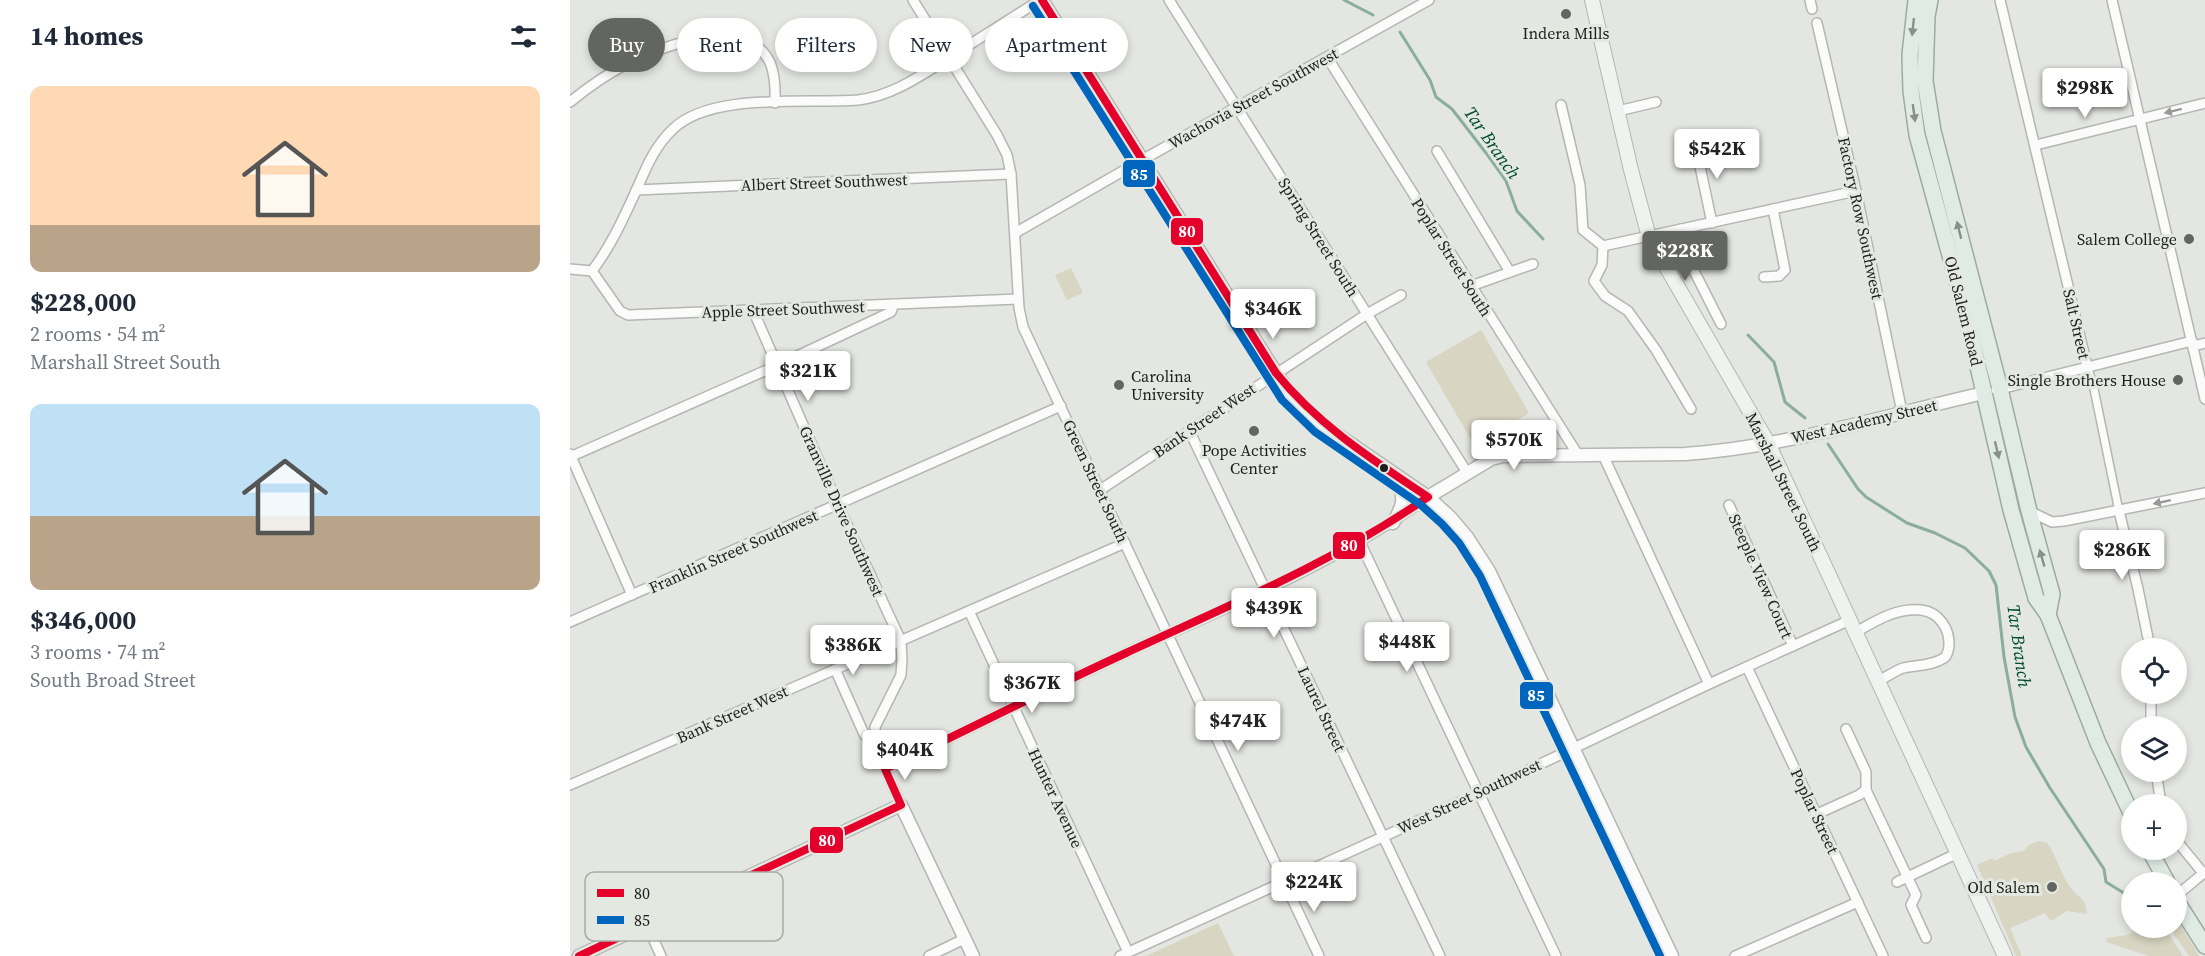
<!DOCTYPE html>
<html lang="en">
<head>
<meta charset="utf-8">
<style>
	body { margin:0; font-family:"Source Serif 4",serif; background:#f6f6f7; color:#1f2937; height:100vh; display:flex; flex-direction:column; font-size:22px; white-space:nowrap }
	* { box-sizing:border-box; margin:0 }
	p { font-size:20px; color:#747a83 }
	.icon { flex:none; width:33px; height:33px; fill:none; stroke:currentColor; stroke-width:2; stroke-linecap:round; stroke-linejoin:round }
	.map { position:relative; flex:1; overflow:hidden }
	.panel { display:flex; flex-direction:column; background:#fff; width:570px }
	.panel>* { flex:none }
	.hud { position:absolute; left:18px; top:18px; width:570px; height:54px; display:flex; gap:12px }
	.buttons { position:absolute; left:1551px; top:638px; display:grid; gap:12px }
	.buttons a { display:grid; place-items:center; width:66px; height:66px; border-radius:50%; background:#fff; box-shadow:0 3px 9px #0003; font-size:30px }
	.price { position:absolute; translate:-50% -51px; padding:0 14px; border-radius:6px; background:#fff; color:#222; font-size:20px; line-height:39px; filter:drop-shadow(0 2px 3px #0008) }
	.price::after { content:''; position:absolute; left:50%; top:36px; width:18px; height:14px; margin-left:-9px; background:inherit; clip-path:polygon(0 0,100% 0,50% 100%) }
	.price.active { background:#636561; color:#fff }
	ul { padding:0; list-style:none }
	li { display:grid; align-content:center; gap:12px; height:318px; padding:0 30px }
	li span { display:grid; place-items:center; height:186px; border-radius:12px; color:#555 }
	li>.icon { margin-inline-start:auto }
	span .icon { width:108px; height:108px; fill:#fffc; stroke-width:1 }
	li b { font-size:26px }
	h2 { display:flex; justify-content:space-between; align-items:center; height:72px; padding:0 30px; font-size:26px }
	.tag { padding:0 21px; border-radius:27px; background:#fff; box-shadow:0 3px 9px #0003; font-size:21px; line-height:54px }
	.tag.active { background:#636561; color:#fff }
	main { display:flex; flex:1; min-height:0 }
	.map>svg:first-child { display:block }
</style>
</head>
<body>
<main>
<section class="panel">
<h2>14 homes<svg class="icon" aria-label="filters" viewBox="0 0 24 24"><path d="M4 7h16M4 17h16"/><circle cx="9" cy="7" r="2"/><circle cx="15" cy="17" r="2"/></svg></h2>
<ul>
<li><span style="background:linear-gradient(#ffd9b3 75%,#b9a48a 0)"><svg class="icon" aria-label="home" viewBox="0 0 24 24"><path d="M3 11l9-7 9 7M6 9v11h12V9"/></svg></span><div><b>$228,000</b><p>2 rooms · 54 m²</p><p>Marshall Street South</p></div></li>
<li><span style="background:linear-gradient(#bfe0f5 60%,#b9a48a 0)"><svg class="icon" aria-label="home" viewBox="0 0 24 24"><path d="M3 11l9-7 9 7M6 9v11h12V9"/></svg></span><div><b>$346,000</b><p>3 rooms · 74 m²</p><p>South Broad Street</p></div></li>
</ul>
</section>
<div class="map">
<svg width="1635" height="956" viewBox="0 0 1635 956">
	<rect width="100%" height="100%" fill="#e4e6e2"/>
	<!-- green -->
	<g fill="#d8d5c2">
		<polygon points="501,268 513,293 497,300 485,275"/>
		<polygon points="911,330 959,413 904,445 856,362"/>
		<path d="M1469 841 1477 843 1480 847C1487 860 1492 875 1500 887 1508 899 1516 896 1517 914L1497 911 1481 921 1475 913 1440 928 1452 956H1446L1407 865 1423 858 1424 861 1441 853 1454 851 1459 845Z"/>
		<polygon points="1607,919 1629,956 1619,956 1599,927 1606,927"/>
		<polygon points="648,923 664,956 576,956"/>
		<polygon points="1572,927 1594,927 1613,956 1579,956 1536,942 1537,938 1557,935"/>
	</g>
	<g fill="none" stroke-linecap="round" stroke-linejoin="round">
		<!-- stream -->
		<g stroke="#8aada0" stroke-width="3">
			<polyline points="774,0 803,15"/>
			<polyline points="830,32 860,80 866,97 882,109 916,153 936,181 947,211 973,239"/>
			<polyline points="1178,335 1204,362 1215,402 1235,418"/>
			<polyline points="1258,444 1288,489 1296,497 1337,523 1365,533 1395,548 1419,571 1426,585 1434,657 1445,717 1456,747 1480,788 1534,869 1536,882 1562,898"/>
		</g>
		<defs>
			<polyline id="pedestrian" points="1517,366 1523,384 1549,511"/>
			<g id="minor">
				<polyline points="343,0 427,135 437,155 441,174 449,308 453,327 749,956"/>
				<polyline points="599,0 898,474"/>
				<polyline points="1240,0 1242,9"/>
				<polyline points="1430,0 1517,366"/>
				<polyline points="1542,0 1635,399"/>
				<polyline points="1247,23 1286,191 1332,412"/>
				<polyline points="757,57 1008,455"/>
				<path d="M0 102C38 71 73 52 121 40 131 37 142 33 152 32 160 31 167 34 174 38 203 52 206 73 205 103"/>
				<polyline points="991,105 1010,185 1013,230 1033,246"/>
				<polyline points="1048,111 1086,102"/>
				<polyline points="1125,143 1142,223"/>
				<polyline points="1466,145 1635,103"/>
				<polyline points="867,151 940,272"/>
				<polyline points="66,190 441,174"/>
				<polyline points="1111,229 1118,259 1151,324"/>
				<polyline points="445,233 572,160 859,0"/>
				<polyline points="1033,246 1286,191"/>
				<polyline points="1033,246 1032,265 1024,281 1035,296 1058,311 1086,350 1121,409"/>
				<polyline points="0,269 22,271 50,311 58,315 448,299"/>
				<path d="M22 271C41 246 53 219 66 191 76 168 84 147 103 129 141 92 237 104 288 100 323 96 353 74 382 56 411 37 441 19 470 0"/>
				<polyline points="1194,277 1209,276 1215,270 1203,209"/>
				<polyline points="901,286 963,264"/>
				<polyline points="183,310 268,505 331,641 332,659 331,675 305,727 306,748 331,805"/>
				<polyline points="1623,346 1635,343"/>
				<polyline points="1426,390 1622,341"/>
				<polyline points="619,430 870,956"/>
				<polyline points="0,454 62,595"/>
				<polyline points="1033,455 1139,684"/>
				<polyline points="0,457 208,365 321,312 324,304"/>
				<polyline points="530,490 797,314 831,295"/>
				<polyline points="1159,505 1223,646"/>
				<polyline points="1459,511 1482,522 1494,521 1635,493"/>
				<polyline points="1549,511 1568,589 1580,648"/>
				<polyline points="790,542 986,956"/>
				<polyline points="399,611 558,952"/>
				<polyline points="0,622 491,406"/>
				<path d="M1286 632C1307 620 1326 608 1351 610 1369 612 1380 629 1379 646 1378 651 1378 655 1374 658 1362 666 1346 665 1333 668 1325 671 1316 677 1309 681"/>
				<polyline points="1177,667 1313,956"/>
				<polyline points="265,669 294,734 306,748"/>
				<polyline points="1581,693 1581,726"/>
				<polyline points="1276,729 1296,772 1296,790 1346,895 1341,905 1356,938"/>
				<path d="M315 769C407 726 497 679 589 638 680 598 778 555 858 497"/>
				<polyline points="1586,771 1591,804"/>
				<polyline points="0,785 555,543"/>
				<polyline points="1247,814 1289,795 1296,790"/>
				<polyline points="1606,840 1633,873"/>
				<polyline points="1327,882 1388,853"/>
				<polyline points="1606,896 1635,872"/>
				<polyline points="77,925 91,956"/>
				<polyline points="359,956 394,939"/>
				<polyline points="550,956 903,796 1139,684 1280,620"/>
				<polyline points="1165,956 1288,902"/>
			</g>
			<g id="tertiary">
				<polyline points="472,0 706,373 720,393 752,424 858,497 880,517 897,537 919,571 1102,956"/>
				<path d="M858 497 921 459 933 456 1115 454C1217 447 1316 415 1414 393"/>
				<path d="M823 523C835 503 835 496 825 475"/>
				<polyline points="9,956 331,805 403,956"/>
			</g>
			<polyline id="secondary" points="1022,0 1061,170 1079,237 1198,443 1435,956"/>
			<g id="primary">
				<polyline points="1346,0 1340,55 1341,91 1347,135 1395,310 1441,510 1466,598 1478,615 1528,743 1562,815"/>
				<polyline points="1360,0 1357,16 1355,81 1363,131 1430,389 1459,511 1482,594 1478,615"/>
				<polyline points="1579,849 1597,882"/>
				<polyline points="1606,900 1635,946"/>
			</g>
		</defs>
		<!-- pedestrian casing -->
		<use href="#pedestrian" stroke="#b4b6b2" stroke-width="10"/>
		<!-- minor casing -->
		<use href="#minor" stroke="#b4b6b2" stroke-width="12"/>
		<!-- tertiary casing -->
		<use href="#tertiary" stroke="#b4b6b2" stroke-width="15"/>
		<!-- secondary casing -->
		<use href="#secondary" stroke="#b4b6b2" stroke-width="16"/>
		<!-- primary casing -->
		<use href="#primary" stroke="#9aac9f" stroke-width="18"/>
		<!-- pedestrian -->
		<use href="#pedestrian" stroke="#fbfbfb" stroke-width="7"/>
		<!-- minor -->
		<use href="#minor" stroke="#fbfbfb" stroke-width="9"/>
		<!-- tertiary -->
		<use href="#tertiary" stroke="#fbfbfb" stroke-width="12"/>
		<!-- secondary -->
		<use href="#secondary" stroke="#eef3f0" stroke-width="14"/>
		<!-- primary -->
		<use href="#primary" stroke="#e1ebe5" stroke-width="15"/>
		<defs>
			<path id="bus-1" d="M9 956 331 805 315 769C396 731 475 690 556 653 660 605 764 562 858 497 803 460 748 425 706 373L472 0"/>
			<polyline id="bus-2" points="463,6 712,400 745,432 851,505 872,524 889,543 910,576 1090,956"/>
		</defs>
		<!-- bus-1 casing -->
		<use href="#bus-1" stroke="#e3e8e0" stroke-width="12"/>
		<!-- bus-2 casing -->
		<use href="#bus-2" stroke="#e3e8e0" stroke-width="12"/>
		<!-- bus-1 -->
		<use href="#bus-1" stroke="#e4002b" stroke-width="8"/>
		<!-- bus-2 -->
		<use href="#bus-2" stroke="#0065bd" stroke-width="8"/>
	</g>
	<!-- one-way arrows -->
	<defs><path id="oneway-solid" d="M-6-.8H1V-3.2L6.5 0L1 3.2V.8H-6Z" transform="scale(1.5)"/></defs>
	<g fill="#898f8b">
		<use href="#oneway-solid" transform="translate(1343 27) rotate(96)"/>
		<use href="#oneway-solid" transform="translate(1344 113) rotate(82)"/>
		<use href="#oneway-solid" transform="translate(1389 230) rotate(-104)"/>
		<use href="#oneway-solid" transform="translate(1427 450) rotate(77)"/>
		<use href="#oneway-solid" transform="translate(1472 558) rotate(-106)"/>
	</g>
	<g fill="#979897">
		<use href="#oneway-solid" transform="translate(1603 111) rotate(166)"/>
		<use href="#oneway-solid" transform="translate(1592 502) rotate(168)"/>
	</g>
	<!-- markers -->
	<g fill="#636561" stroke="#e3e8e0" stroke-width="2">
		<circle cx="996" cy="14" r="6"/>
		<circle cx="1619" cy="239" r="6"/>
		<circle cx="1608" cy="380" r="6"/>
		<circle cx="549" cy="385" r="6"/>
		<circle cx="684" cy="431" r="6"/>
		<circle cx="1482" cy="887" r="6"/>
	</g>
	<circle fill="#1d1f1c" stroke="#e3e8e0" stroke-width="2" cx="814" cy="468" r="5"/>
	<g text-anchor="middle" stroke-width="6" stroke-linejoin="round" paint-order="stroke">
		<!-- poi labels -->
		<g font-size="16" fill="#1d1f1c" stroke="#e3e8e0" text-anchor="end">
			<text x="996" y="39" text-anchor="middle">Indera Mills</text>
			<text x="1607" y="245">Salem College</text>
			<text x="561" y="382" text-anchor="start">Carolina<tspan x="561" dy="18">University</tspan></text>
			<text x="1596" y="386">Single Brothers House</text>
			<text x="684" y="456" text-anchor="middle">Pope Activities<tspan x="684" dy="18">Center</tspan></text>
			<text x="1470" y="893">Old Salem</text>
		</g>
		<!-- street labels -->
		<g font-size="16" fill="#1d1f1c" stroke="#e3e8e0">
			<text transform="translate(683 98) rotate(-29)" y="6">Wachovia Street Southwest</text>
			<text transform="translate(254 182) rotate(-2)" y="6">Albert Street Southwest</text>
			<text transform="translate(1291 218) rotate(78)" y="6">Factory Row Southwest</text>
			<text transform="translate(749 237) rotate(58)" y="6">Spring Street South</text>
			<text transform="translate(882 257) rotate(58)" y="6">Poplar Street South</text>
			<text transform="translate(213 309) rotate(-2)" y="6">Apple Street Southwest</text>
			<text transform="translate(1394 311) rotate(76)" y="6">Old Salem Road</text>
			<text transform="translate(1507 324) rotate(77)" y="6">Salt Street</text>
			<text transform="translate(634 420) rotate(-34)" y="6">Bank Street West</text>
			<text transform="translate(1294 421) rotate(-13)" y="6">West Academy Street</text>
			<text transform="translate(526 481) rotate(65)" y="6">Green Street South</text>
			<text transform="translate(1214 482) rotate(64)" y="6">Marshall Street South</text>
			<text transform="translate(272 511) rotate(66)" y="6">Granville Drive Southwest</text>
			<text transform="translate(163 551) rotate(-24)" y="6">Franklin Street Southwest</text>
			<text transform="translate(1191 576) rotate(66)" y="6">Steeple View Court</text>
			<text transform="translate(752 709) rotate(65)" y="6">Laurel Street</text>
			<text transform="translate(162 714) rotate(-24)" y="6">Bank Street West</text>
			<text transform="translate(899 796) rotate(-25)" y="6">West Street Southwest</text>
			<text transform="translate(486 798) rotate(65)" y="6">Hunter Avenue</text>
			<text transform="translate(1245 811) rotate(65)" y="6">Poplar Street</text>
		</g>
		<!-- water labels -->
		<g font-size="18" font-style="italic" fill="#004938" stroke="#e3e8e0">
			<text transform="translate(922 143) rotate(55)" y="6">Tar Branch</text>
			<text transform="translate(1449 646) rotate(82)" y="6">Tar Branch</text>
		</g>
	</g>
	<!-- legend -->
	<rect x="15" y="872" width="198" height="69" rx="9" fill="#e3e8e0" stroke="#a8aca5" stroke-width="1.5"/>
	<rect x="27" y="889" width="27" height="8" fill="#e4002b"/>
	<rect x="27" y="916" width="27" height="8" fill="#0065bd"/>
	<g font-size="16" fill="#1d1f1c">
		<text x="64" y="899">80</text>
		<text x="64" y="926">85</text>
	</g>
	<g stroke="#e3e8e0" stroke-width="2">
		<rect x="552" y="159" width="34" height="29" rx="6" fill="#0065bd"/>
		<rect x="600" y="217" width="34" height="29" rx="6" fill="#e4002b"/>
		<rect x="762" y="531" width="34" height="29" rx="6" fill="#e4002b"/>
		<rect x="949" y="681" width="35" height="29" rx="6" fill="#0065bd"/>
		<rect x="239" y="826" width="35" height="28" rx="6" fill="#e4002b"/>
	</g>
	<g font-size="16" text-anchor="middle" font-weight="bold" fill="#fff">
		<text x="569" y="180">85</text>
		<text x="617" y="237">80</text>
		<text x="779" y="551">80</text>
		<text x="966" y="701">85</text>
		<text x="257" y="846">80</text>
	</g>
</svg>
<div class="buttons">
<a><svg class="icon" aria-label="locate" viewBox="0 0 24 24"><circle cx="12" cy="12" r="6"/><path d="M12 2v4M12 18v4M2 12h4M18 12h4"/></svg></a>
<a><svg class="icon" aria-label="layers" viewBox="0 0 24 24"><path d="M12 4l9 5-9 5-9-5zM3 14l9 5 9-5"/></svg></a>
<a>+</a>
<a>−</a>
</div>
<b class="price" style="left:1515px;top:119px">$298K</b>
<b class="price" style="left:1147px;top:180px">$542K</b>
<b class="price active" style="left:1115px;top:282px">$228K</b>
<b class="price" style="left:703px;top:340px">$346K</b>
<b class="price" style="left:238px;top:402px">$321K</b>
<b class="price" style="left:944px;top:471px">$570K</b>
<b class="price" style="left:1552px;top:581px">$286K</b>
<b class="price" style="left:704px;top:639px">$439K</b>
<b class="price" style="left:837px;top:673px">$448K</b>
<b class="price" style="left:283px;top:676px">$386K</b>
<b class="price" style="left:462px;top:714px">$367K</b>
<b class="price" style="left:668px;top:752px">$474K</b>
<b class="price" style="left:335px;top:781px">$404K</b>
<b class="price" style="left:744px;top:913px">$224K</b>
<div class="hud">
<a class="tag active">Buy</a>
<a class="tag">Rent</a>
<a class="tag">Filters</a>
<a class="tag">New</a>
<a class="tag">Apartment</a>
</div>
</div>
</main>
</body>
</html>
